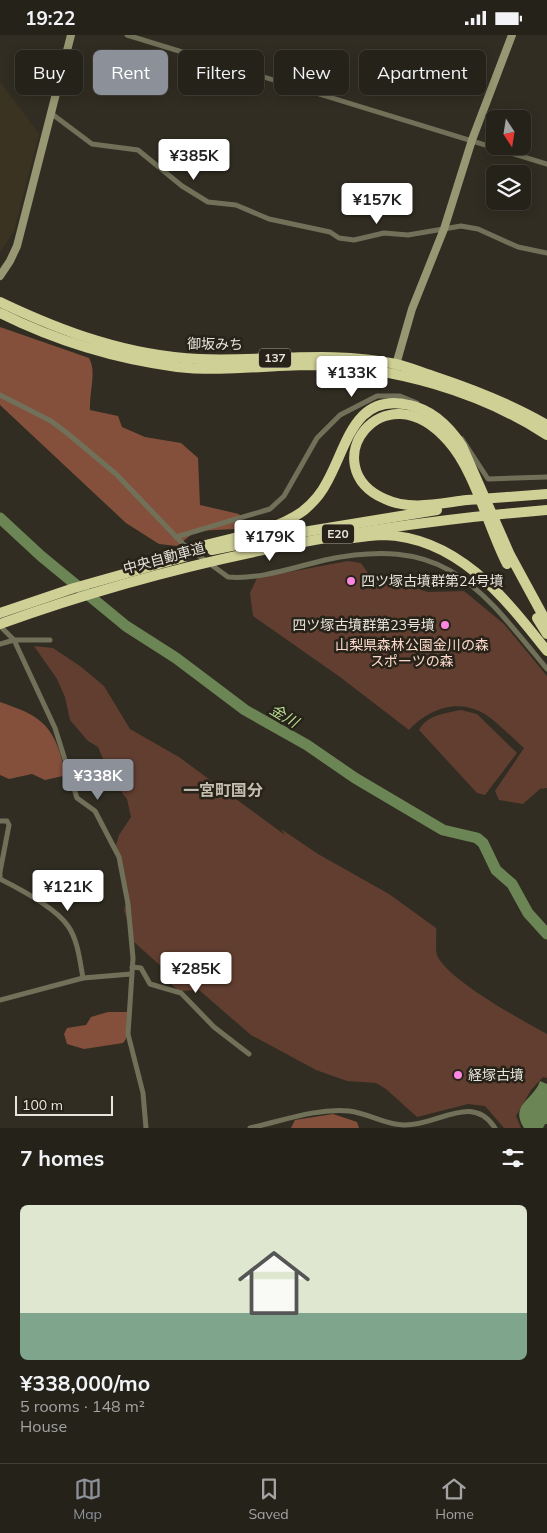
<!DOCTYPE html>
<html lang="en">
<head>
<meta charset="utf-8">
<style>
	body { margin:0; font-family:Mulish,"Noto Sans JP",sans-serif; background:#2d2a23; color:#f1f3f6; height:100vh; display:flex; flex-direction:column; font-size:19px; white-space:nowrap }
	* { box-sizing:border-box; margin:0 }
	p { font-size:16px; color:#a3a4a2 }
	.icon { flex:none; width:28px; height:28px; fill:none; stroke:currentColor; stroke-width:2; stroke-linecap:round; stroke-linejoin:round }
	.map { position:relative; height:1093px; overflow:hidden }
	.side { display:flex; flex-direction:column; background:#25221a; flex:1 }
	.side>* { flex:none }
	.banner { position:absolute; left:15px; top:15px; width:518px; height:45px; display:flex; gap:10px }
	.needle { width:32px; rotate:168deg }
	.tools { position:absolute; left:486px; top:75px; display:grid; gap:10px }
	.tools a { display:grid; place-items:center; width:45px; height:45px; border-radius:8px; background:#25221a; box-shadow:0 2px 12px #0003,0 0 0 1px #423f39; font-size:25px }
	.scale { position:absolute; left:15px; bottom:12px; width:98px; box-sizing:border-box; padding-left:5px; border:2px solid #e7e4dd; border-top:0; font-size:14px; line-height:18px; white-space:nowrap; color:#e7e4dd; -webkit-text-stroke:4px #282319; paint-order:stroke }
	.price { position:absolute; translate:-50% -42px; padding:0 11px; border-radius:5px; background:#fff; color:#222; font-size:16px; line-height:32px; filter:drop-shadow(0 1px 2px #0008) }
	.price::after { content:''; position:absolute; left:50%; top:30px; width:15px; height:11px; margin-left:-8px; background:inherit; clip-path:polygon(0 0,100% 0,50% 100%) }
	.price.active { background:#8c9099; color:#fff }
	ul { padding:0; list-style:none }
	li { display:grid; align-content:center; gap:10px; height:265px; padding:0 20px }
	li+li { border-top:1px solid #423f39 }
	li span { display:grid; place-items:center; height:155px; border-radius:8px; color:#555 }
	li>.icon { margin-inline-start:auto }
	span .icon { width:90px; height:90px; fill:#fffc; stroke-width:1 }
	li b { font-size:21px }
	h2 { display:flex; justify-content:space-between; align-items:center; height:60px; padding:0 20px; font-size:21px }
	.pill { padding:0 18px; border-radius:8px; background:#25221a; box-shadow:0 2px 12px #0003,0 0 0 1px #423f39; font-size:18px; line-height:45px }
	.pill.active { background:#8c9099; color:#fff }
	.status { display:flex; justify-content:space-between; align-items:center; height:35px; padding:0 25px; background:#25221a; direction:ltr }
	.status svg { height:14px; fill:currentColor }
	.menu { display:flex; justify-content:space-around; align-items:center; height:70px; border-top:1px solid #423f39; background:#25221a; font-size:14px; color:#a3a4a2 }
	.menu a { display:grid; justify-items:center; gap:2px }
	.menu .active { color:#8c9099 }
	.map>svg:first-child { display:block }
</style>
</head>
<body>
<div class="status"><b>19:22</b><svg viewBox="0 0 49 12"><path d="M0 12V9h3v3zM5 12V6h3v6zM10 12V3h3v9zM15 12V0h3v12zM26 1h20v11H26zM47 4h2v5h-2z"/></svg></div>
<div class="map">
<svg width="547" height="1093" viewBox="0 0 547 1093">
	<rect width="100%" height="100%" fill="#312d22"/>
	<!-- built -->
	<polygon fill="#3a3322" points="0,47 39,99 14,196 0,217"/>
	<!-- green -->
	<g fill="#613e30">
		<path d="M348 526 361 528 372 544 396 547 428 557 464 556 504 589 547 641V753L540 754 523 769 499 765 495 756 524 713C512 703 493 682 479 676 454 664 426 676 409 695L340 642 253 581 250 558 257 543Z"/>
		<path d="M34 611 53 613 80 631 104 651 130 694 179 722 285 800 281 794 318 819 389 859 436 893C437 901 435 913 437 920 447 945 522 985 547 999V1043L543 1042 531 1055 516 1081 521 1093H504L485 1071 468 1069 417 1082 386 1054 376 1048 347 1046 316 1035 251 1000 199 955 179 956 172 950 173 942 134 907 124 875 128 857 116 810 119 800 131 782 127 764 112 745 98 712 88 706 70 685 65 662 57 644Z"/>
		<path d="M461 675 477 679 517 718 485 760 477 758 419 695C427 680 446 678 461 675Z"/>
	</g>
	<!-- forest -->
	<g fill="#84503c">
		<path d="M0 292 89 323C97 337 89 357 90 375L118 381 122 392 145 402 181 408 198 423 200 470 239 479 243 487 235 494 196 496 177 511 159 509 126 488 0 370Z"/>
		<path d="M0 667C31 678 49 684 60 718 62 726 65 732 63 741L45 745 32 739 9 744 0 740Z"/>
		<polygon points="108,977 127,977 126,1004 123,1008 84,1014 67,1009 64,999 67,993 86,990 91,982"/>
		<polygon points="333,1079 357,1087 359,1093 291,1093 295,1085"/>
	</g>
	<!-- water -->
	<path fill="#6b8554" d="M540 1046 547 1049V1089H545L543 1093H524C509 1069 534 1065 540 1046Z"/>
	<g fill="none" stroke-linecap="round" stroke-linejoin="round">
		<!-- river -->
		<polyline stroke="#6b8554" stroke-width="11" points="0,483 41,521 126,591 176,623 245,675 307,710 355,743 443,795 477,803 483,808 496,835 512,849 528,878 547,899"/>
		<!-- street -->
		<g stroke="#71715a" stroke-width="5">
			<polyline points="127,0 547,129"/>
			<polyline points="52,79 92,109 138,115 182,151 208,167 236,170 269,184 330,197 339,203 354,205 384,198 408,200 461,191 478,194 518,212 547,218"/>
			<path d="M0 360 51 386 67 398 116 439 183 509 228 542C259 545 295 532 325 525 445 500 478 550 547 634"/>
			<polyline points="462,404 488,444 547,442"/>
			<polyline points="176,502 270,474 284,461 317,403 340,380 377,361 400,361 417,368"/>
			<polyline points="0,591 14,605 55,693 77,763 95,776 119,822 128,869 133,923 128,999 143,1058 146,1093"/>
			<polyline points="0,609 14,605 50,605"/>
			<polyline points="0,786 7,786 9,790 0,837"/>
			<path d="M0 839V844C20 854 55 872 68 891 78 905 80 927 83 943"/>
			<polyline points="132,932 141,933 150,949 181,958 214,992 249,1019"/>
			<polyline points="0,965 83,943 131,939"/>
			<path d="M250 1093C282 1086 316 1073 349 1076 368 1078 385 1090 404 1090 438 1091 472 1057 495 1093"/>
		</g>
		<!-- secondary -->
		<g stroke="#979873" stroke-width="8">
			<polyline points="0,241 10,226 17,211 71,0"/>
			<polyline points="395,333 412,274 444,194 472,105 512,0"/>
		</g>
		<!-- highway -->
		<g stroke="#cfd096" stroke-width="10">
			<path d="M0 267C63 297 128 321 199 324 264 327 331 315 396 329 409 332 423 338 436 342 475 355 511 369 547 390"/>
			<path d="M0 278C54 305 116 324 177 332 222 337 268 330 314 330 394 332 479 356 547 400"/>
			<path d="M353 503C363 502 373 500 383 500 458 502 505 563 547 616"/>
			<polyline points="212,515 297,498 437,475"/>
			<path d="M177 524 180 519 195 513C228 503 275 497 303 476 313 468 321 459 327 447 347 412 354 357 409 370 433 375 449 391 462 411L510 520 547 588"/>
			<path d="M507 529C488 492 475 436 448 406 383 331 312 432 385 464 410 476 441 468 467 465 494 463 520 461 547 459"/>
			<polyline points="0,578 74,553 184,522"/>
			<polyline points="537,583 547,599"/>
			<path d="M0 589C177 525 360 490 547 475"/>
		</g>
	</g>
	<!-- markers -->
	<g fill="#fd86e2" stroke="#282319" stroke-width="2">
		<circle cx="351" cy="546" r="5"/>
		<circle cx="445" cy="590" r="5"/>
		<circle cx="458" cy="1040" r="5"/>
	</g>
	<g text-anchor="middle" stroke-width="5" stroke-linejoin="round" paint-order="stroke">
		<!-- shield labels -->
		<g fill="#282319" stroke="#aeaaa2" stroke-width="1">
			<rect x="259" y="313.5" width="32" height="19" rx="4"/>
			<rect x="322" y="489.5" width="32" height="19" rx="4"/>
		</g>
		<g font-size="12" font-weight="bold" fill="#e7e4dd">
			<text x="275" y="327">137</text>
			<text x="338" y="503">E20</text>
		</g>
		<!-- street labels -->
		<g font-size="14" fill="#e7e4dd" stroke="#282319">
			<text transform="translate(215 309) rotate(1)" y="5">御坂みち</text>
			<text transform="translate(164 523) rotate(-15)" y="5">中央自動車道</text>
		</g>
		<!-- poi labels -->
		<g font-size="14" fill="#e7e4dd" stroke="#282319" text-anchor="start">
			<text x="361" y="551">四ツ塚古墳群第24号墳</text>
			<text x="435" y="595" text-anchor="end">四ツ塚古墳群第23号墳</text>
			<text x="468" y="1045">経塚古墳</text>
		</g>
		<!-- park labels -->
		<g font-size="14" fill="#fcd9cc" stroke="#282319">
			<text x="412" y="615">山梨県森林公園金川の森<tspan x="412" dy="16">スポーツの森</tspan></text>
		</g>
		<!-- water labels -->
		<g font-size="15" font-style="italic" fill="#b7de94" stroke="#282319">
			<text transform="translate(284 681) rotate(31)" y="5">金川</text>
		</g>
		<!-- quarter labels -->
		<g font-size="16" font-weight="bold" fill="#c4beb1" stroke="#282319">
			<text x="223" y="761">一宮町国分</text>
		</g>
	</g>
</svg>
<div class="tools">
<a><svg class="needle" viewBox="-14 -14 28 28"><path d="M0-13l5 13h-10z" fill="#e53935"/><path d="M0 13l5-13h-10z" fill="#a3a4a2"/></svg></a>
<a><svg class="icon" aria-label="layers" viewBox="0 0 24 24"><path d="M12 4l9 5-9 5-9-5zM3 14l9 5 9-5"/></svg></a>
</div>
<div class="scale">100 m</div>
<b class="price" style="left:194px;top:146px">¥385K</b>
<b class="price" style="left:377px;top:190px">¥157K</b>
<b class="price" style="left:352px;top:363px">¥133K</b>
<b class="price" style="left:270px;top:527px">¥179K</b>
<b class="price active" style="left:98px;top:766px">¥338K</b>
<b class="price" style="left:68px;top:877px">¥121K</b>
<b class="price" style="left:196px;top:959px">¥285K</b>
<div class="banner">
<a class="pill">Buy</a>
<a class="pill active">Rent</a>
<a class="pill">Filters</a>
<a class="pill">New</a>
<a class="pill">Apartment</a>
</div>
</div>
<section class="side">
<h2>7 homes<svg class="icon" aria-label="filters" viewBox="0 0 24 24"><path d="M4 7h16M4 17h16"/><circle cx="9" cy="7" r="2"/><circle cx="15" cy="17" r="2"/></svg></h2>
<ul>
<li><span style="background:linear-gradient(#dfe7d0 70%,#7fa58c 0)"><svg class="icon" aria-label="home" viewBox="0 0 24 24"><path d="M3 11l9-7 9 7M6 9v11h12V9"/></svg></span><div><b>¥338,000/mo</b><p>5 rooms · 148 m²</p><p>House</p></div></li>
</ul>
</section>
<nav class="menu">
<a class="active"><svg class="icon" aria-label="map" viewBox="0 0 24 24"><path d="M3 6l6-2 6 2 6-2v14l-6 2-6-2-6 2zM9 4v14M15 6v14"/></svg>Map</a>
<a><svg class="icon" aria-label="saved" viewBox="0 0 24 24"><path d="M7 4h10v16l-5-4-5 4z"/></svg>Saved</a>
<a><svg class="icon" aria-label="home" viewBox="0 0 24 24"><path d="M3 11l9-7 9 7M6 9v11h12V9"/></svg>Home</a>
</nav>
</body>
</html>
